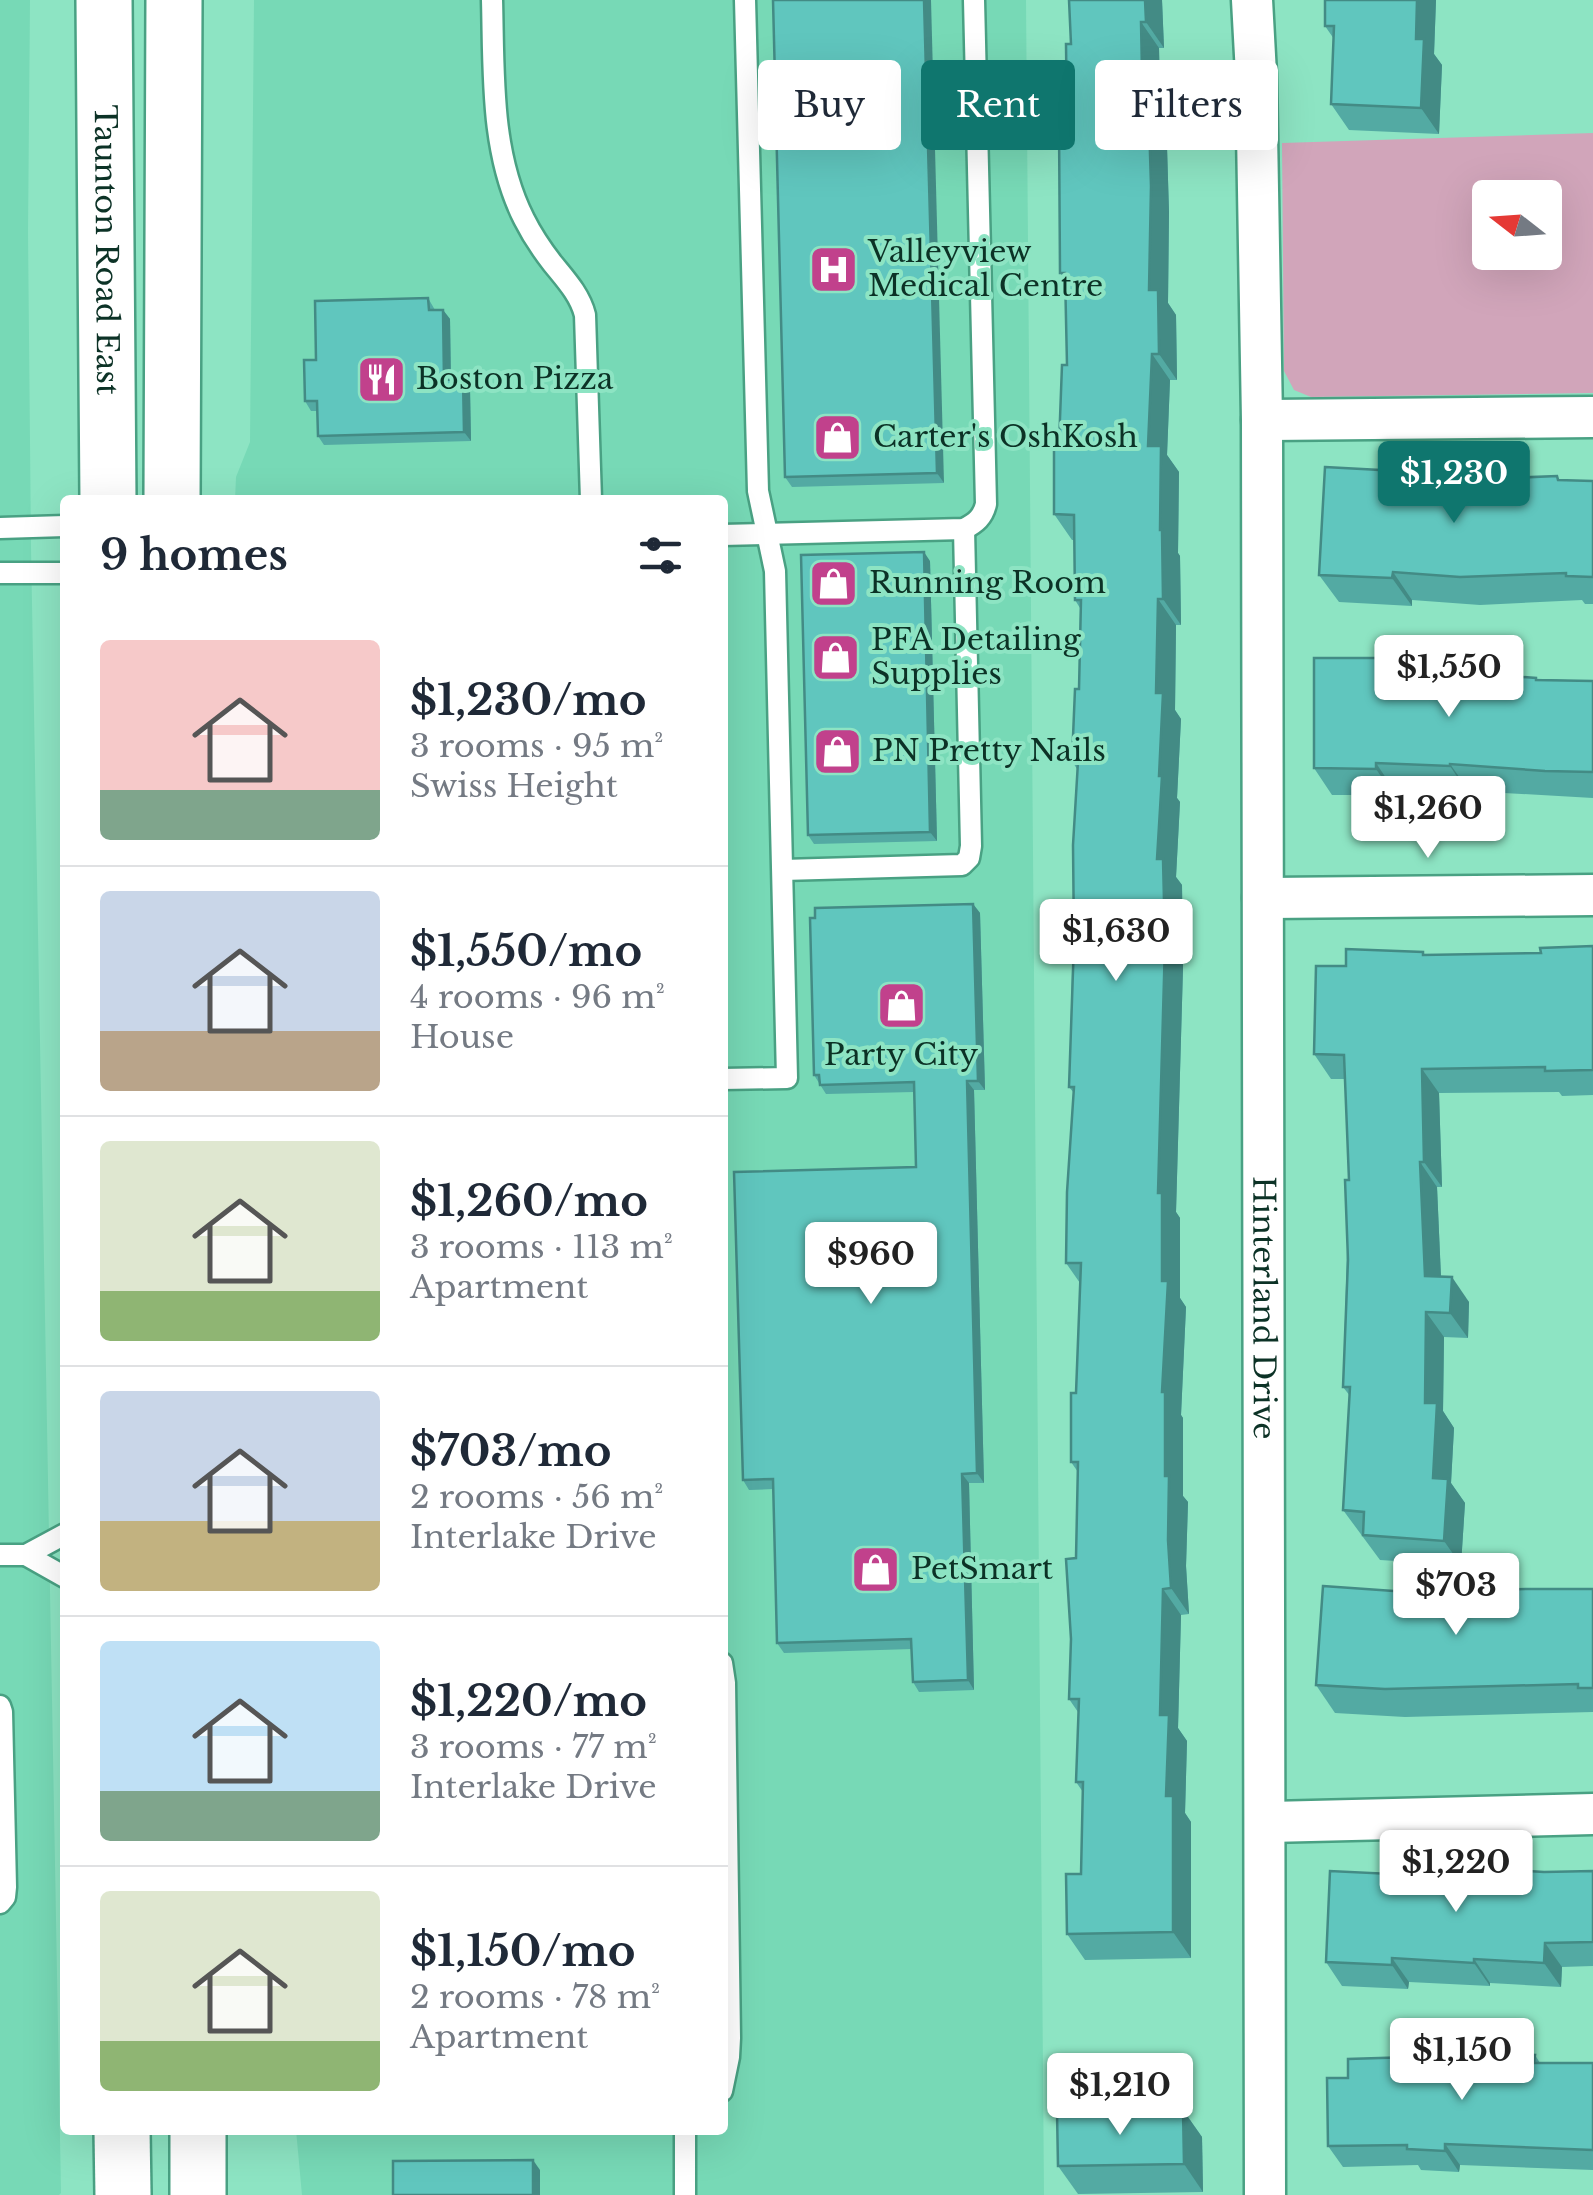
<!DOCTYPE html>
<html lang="en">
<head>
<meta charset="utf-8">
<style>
	body { margin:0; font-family:"Libre Baskerville",serif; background:#f6f6f7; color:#1f2937; height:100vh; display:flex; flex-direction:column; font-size:38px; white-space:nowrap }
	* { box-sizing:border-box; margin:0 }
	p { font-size:32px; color:#747a83 }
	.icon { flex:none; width:55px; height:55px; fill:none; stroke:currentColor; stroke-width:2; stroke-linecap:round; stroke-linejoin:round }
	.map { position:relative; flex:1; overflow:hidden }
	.side { position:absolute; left:60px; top:495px; width:668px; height:1640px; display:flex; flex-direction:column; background:#fff; border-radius:10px; box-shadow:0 10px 40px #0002 }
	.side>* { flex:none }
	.hud { position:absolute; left:758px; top:60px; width:685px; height:90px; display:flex; gap:20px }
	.needle { width:65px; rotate:287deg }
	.controls { position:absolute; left:1472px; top:180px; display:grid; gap:20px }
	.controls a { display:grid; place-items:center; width:90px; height:90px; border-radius:10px; background:#fff; box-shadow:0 10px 40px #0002; font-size:50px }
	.price { position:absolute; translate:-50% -85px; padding:0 22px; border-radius:10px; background:#fff; color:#222; font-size:32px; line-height:65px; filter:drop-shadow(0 2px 5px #0008) }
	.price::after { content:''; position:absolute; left:50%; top:60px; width:30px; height:22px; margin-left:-15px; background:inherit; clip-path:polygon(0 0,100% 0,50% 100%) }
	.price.on { background:#0f766e; color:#fff }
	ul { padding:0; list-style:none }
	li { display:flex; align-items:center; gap:30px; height:250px; padding:0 40px }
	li+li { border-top:2px solid #e0e1e3 }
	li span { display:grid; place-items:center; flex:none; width:280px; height:200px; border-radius:10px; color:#555 }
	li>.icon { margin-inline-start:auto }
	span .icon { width:120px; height:120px; fill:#fffc; stroke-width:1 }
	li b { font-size:42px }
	h2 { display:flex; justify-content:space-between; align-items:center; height:120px; padding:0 40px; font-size:42px }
	.tag { padding:0 35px; border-radius:10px; background:#fff; box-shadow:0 10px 40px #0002; font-size:35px; line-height:90px }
	.tag.on { background:#0f766e; color:#fff }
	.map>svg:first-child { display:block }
</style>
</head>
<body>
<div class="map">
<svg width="1593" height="2195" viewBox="0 0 1593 2195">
	<rect width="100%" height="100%" fill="#8de4c3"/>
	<!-- built -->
	<g fill="#77d9b6">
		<polygon points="0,0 30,0 28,233 31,548 61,2193 59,2195 0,2195"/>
		<polygon points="254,0 1026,0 1044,2195 302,2195 296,2130 722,2130 722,500 235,500 236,477 250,442"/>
	</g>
	<!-- green -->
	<path fill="#d1a5ba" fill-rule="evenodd" d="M1593 133V393L1311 397 1294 390 1284 371 1282 143ZM1490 198H1545V252H1490Z"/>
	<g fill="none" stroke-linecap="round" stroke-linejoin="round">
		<defs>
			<g id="lane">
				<path d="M492 0C494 72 490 152 524 219 532 235 542 250 553 264 566 280 580 295 585 315L591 500"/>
				<polyline points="0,528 65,526"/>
				<path d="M722 535 964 529C976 523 983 517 986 504L974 0"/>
				<polyline points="0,573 65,573"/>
				<polyline points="783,870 962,865 969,858 971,846 964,529"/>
				<polyline points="722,1079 787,1078 775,571 758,491 745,0"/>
				<polyline points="0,1555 26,1555 65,1534"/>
				<polyline points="26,1555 65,1577"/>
				<polyline points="722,1663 725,1683 730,2038 729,2057 722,2091"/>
				<polyline points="0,1706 2,1712 6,1887 5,1897 0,1903"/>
				<polyline points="685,2195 685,2130"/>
			</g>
			<g id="street">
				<path id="s1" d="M1252 0 1256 74 1262 420 1265 2195"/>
				<polyline points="1262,420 1593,417"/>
				<polyline points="1263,898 1593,895"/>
				<polyline points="1266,1822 1593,1814"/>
			</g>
			<g id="secondary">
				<path id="s2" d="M104 0 108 500"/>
				<polyline points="172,500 174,0"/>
				<polyline points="122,2130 123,2195"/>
				<polyline points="198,2195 198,2130"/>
			</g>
		</defs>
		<!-- lane casing -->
		<use href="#lane" stroke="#49a183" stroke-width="25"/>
		<!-- street casing -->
		<use href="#street" stroke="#49a183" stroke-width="45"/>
		<!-- secondary casing -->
		<use href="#secondary" stroke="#49a183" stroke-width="60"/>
		<!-- lane -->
		<use href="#lane" stroke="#fff" stroke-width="20"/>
		<!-- street -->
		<use href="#street" stroke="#fff" stroke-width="40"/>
		<!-- secondary -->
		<use href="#secondary" stroke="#fff" stroke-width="55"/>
	</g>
	<!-- wall -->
	<g fill="#53aaa3">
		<polygon points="773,0 944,483 792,487 785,477"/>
		<polygon points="1162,0 1164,48 1159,48 1161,138 1167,147 1169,212 1168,303 1176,315 1177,380 1170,380 1167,455 1179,472 1178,553 1180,556 1181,625 1176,625 1175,710 1181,719 1177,798 1180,802 1176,877 1182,885 1183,968 1176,1212 1180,1218 1180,1298 1186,1307 1181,1415 1183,1418 1183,1496 1188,1502 1186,1566 1189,1614 1181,1615 1178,1728 1187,1741 1185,1813 1191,1822 1191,1958 1085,1960 1067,1934 1081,1874 1083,1792 1076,1782 1078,1712 1069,1699 1076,1558 1078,1472 1071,1462 1076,1393 1080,1283 1066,1263 1074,1093 1069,1087 1077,769 1072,761 1079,689 1080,608 1075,600 1074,540 1072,540 1054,514 1067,365 1065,279 1060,273 1071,44"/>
		<polygon points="1325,0 1436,0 1434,54 1442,65 1439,134 1349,130 1331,104 1334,39 1325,26"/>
		<polygon points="428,298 435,310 443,310 450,319 451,379 463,379 470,389 471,441 324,445 318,436 317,411 311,411 305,401 316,360"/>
		<polygon points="1557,476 1560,480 1593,481 1593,604 1585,604 1582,600 1480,605 1412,600 1412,606 1339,602 1319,575 1402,477 1485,483"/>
		<polygon points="930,561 937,841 814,844 808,835"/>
		<polygon points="1387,673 1593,681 1593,798 1469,791 1468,793 1394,790 1394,795 1332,795 1314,768"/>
		<polygon points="973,904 980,913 985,1090 974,1090 984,1483 969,1483 974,1690 919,1692 913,1682 912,1649 784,1653 777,1643 773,1489 749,1490 743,1480 916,1167 914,1092 826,1094 814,1075"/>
		<polygon points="1593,946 1593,1095 1562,1096 1559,1092 1439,1093 1442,1187 1437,1187 1441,1277 1469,1302 1468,1338 1444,1337 1443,1411 1454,1428 1451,1483 1465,1503 1461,1565 1380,1560 1343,1510 1350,1396 1343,1387 1349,1180 1345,1079 1331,1079 1314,1054 1346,966 1423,952 1425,955 1541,953"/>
		<polygon points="1593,1589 1593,1712 1405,1717 1335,1713 1316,1685 1408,1592"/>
		<polygon points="1593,1871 1593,1966 1562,1967 1561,1987 1490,1983 1490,1986 1409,1982 1408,1989 1342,1986 1326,1962 1412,1875 1483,1872"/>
		<polygon points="1535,2055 1540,2063 1593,2063 1593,2170 1460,2165 1459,2172 1421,2170 1418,2165 1343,2167 1328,2146 1348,2078 1484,2057"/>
		<polygon points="1183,2110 1202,2137 1203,2192 1078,2194 1058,2166"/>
	</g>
	<!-- shaded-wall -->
	<g fill="#438b85">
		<polygon points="924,0 931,0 944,483 937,473"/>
		<polygon points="1145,0 1162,0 1164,48 1146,22"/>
		<polygon points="1417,0 1436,0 1434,54 1442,65 1439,134 1421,108 1416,39"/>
		<polygon points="1141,22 1159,48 1161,138 1167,147 1169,212 1168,303 1176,315 1177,380 1159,354 1149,290 1143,121"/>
		<polygon points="443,310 450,319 451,389 444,380"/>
		<polygon points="1152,354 1170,380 1167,455 1179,472 1178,553 1180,556 1181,625 1163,599 1148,446"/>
		<polygon points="463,379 470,389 471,441 464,432"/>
		<polygon points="924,552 930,561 937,841 930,832"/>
		<polygon points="1393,572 1412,600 1412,606 1392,578"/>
		<polygon points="1158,599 1176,625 1175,710 1181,719 1177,798 1180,802 1176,877 1182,885 1183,968 1176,1212 1180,1218 1180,1298 1186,1307 1181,1415 1183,1418 1183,1496 1188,1502 1186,1566 1189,1614 1171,1588 1162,1392 1162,1281 1158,1193 1156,693"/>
		<polygon points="1377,658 1395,685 1377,673"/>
		<polygon points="1376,763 1394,790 1394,795 1376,769"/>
		<polygon points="1450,764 1469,791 1468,793 1450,766"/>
		<polygon points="973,904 980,913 985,1090 978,1081"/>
		<polygon points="1422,1069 1439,1093 1442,1187 1424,1162"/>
		<polygon points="967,1081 974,1090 984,1483 977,1473"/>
		<polygon points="1420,1162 1437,1187 1442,1300 1425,1276"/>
		<polygon points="1452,1277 1469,1302 1468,1338 1450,1313"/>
		<polygon points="1426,1312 1444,1337 1443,1411 1454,1428 1451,1483 1465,1503 1461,1565 1444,1541 1433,1478 1425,1403"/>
		<polygon points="962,1474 969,1483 974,1690 968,1680"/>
		<polygon points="1163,1589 1181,1615 1178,1728 1187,1741 1185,1813 1191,1822 1191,1958 1173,1932 1166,1796 1160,1715"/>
		<polygon points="1545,1943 1562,1967 1561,1987 1544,1963"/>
		<polygon points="1392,1958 1409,1982 1408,1989 1392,1965"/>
		<polygon points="1474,1959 1490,1983 1490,1986 1474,1963"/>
		<polygon points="1183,2110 1202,2137 1203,2192 1184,2164"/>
		<polygon points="1445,2144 1460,2165 1459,2172 1445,2151"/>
		<polygon points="533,2160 540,2170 540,2195 533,2195"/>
	</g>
	<!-- building -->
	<g fill="#60c6be" stroke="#438b85" stroke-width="2.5">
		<polygon points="773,0 924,0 937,473 785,477"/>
		<polygon points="1069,0 1145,0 1146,22 1141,22 1143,121 1149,121 1151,186 1149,290 1158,290 1159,354 1152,354 1148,446 1161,446 1160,530 1162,530 1163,599 1158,599 1156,693 1163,693 1159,776 1162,776 1157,859 1163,859 1165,943 1158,1193 1162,1193 1162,1281 1168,1281 1162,1392 1165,1392 1165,1476 1169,1476 1168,1540 1171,1588 1163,1589 1160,1715 1169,1715 1166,1796 1173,1796 1173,1932 1067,1934 1066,1874 1081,1874 1083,1782 1076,1782 1079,1699 1069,1699 1071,1639 1066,1559 1076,1558 1078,1462 1071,1462 1071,1393 1076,1393 1081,1263 1066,1263 1067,1192 1074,1087 1069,1087 1074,942 1073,845 1078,762 1072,761 1075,689 1079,689 1081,600 1075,600 1074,515 1054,514 1054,445 1059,445 1062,365 1067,365 1065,273 1060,273 1059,124 1067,123 1066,44 1071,44"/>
		<polygon points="1325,0 1417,0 1416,39 1424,39 1421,108 1331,104 1334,26 1325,26"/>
		<polygon points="428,298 429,310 443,310 444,380 463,379 464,432 318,436 317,401 305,401 304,360 316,360 315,301"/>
		<polygon points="1325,467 1398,471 1397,477 1485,483 1485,479 1557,476 1558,480 1593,481 1593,577 1566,576 1566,573 1460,577 1393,572 1392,578 1319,575"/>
		<polygon points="924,552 930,832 808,835 801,555"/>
		<polygon points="1314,658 1377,658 1377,673 1468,676 1468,673 1536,678 1536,680 1593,681 1593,772 1545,771 1450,764 1450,766 1376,763 1376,769 1314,768"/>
		<polygon points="973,904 978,1081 967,1081 977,1473 962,1474 968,1680 913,1682 911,1639 777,1643 773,1479 743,1480 734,1172 916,1167 914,1082 820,1085 819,1075 814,1075 810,918 815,918 815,908"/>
		<polygon points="1593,946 1593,1070 1545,1071 1545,1067 1422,1069 1424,1162 1420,1162 1425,1276 1452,1277 1450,1313 1426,1312 1425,1403 1437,1403 1433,1478 1448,1479 1444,1541 1363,1535 1364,1512 1343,1510 1350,1387 1343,1387 1348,1260 1345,1180 1349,1180 1344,1055 1314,1054 1316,966 1346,966 1346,949 1423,952 1423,955 1541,953 1540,948"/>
		<polygon points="1323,1586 1408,1592 1527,1589 1593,1589 1593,1688 1578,1688 1578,1684 1385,1689 1316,1685"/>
		<polygon points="1412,1868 1483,1872 1483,1868 1544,1872 1593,1871 1593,1942 1545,1943 1544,1963 1474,1959 1474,1963 1392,1958 1392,1965 1326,1962 1330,1871 1412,1875"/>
		<polygon points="1412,2053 1484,2057 1484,2053 1535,2055 1534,2063 1593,2063 1593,2150 1445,2144 1445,2151 1407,2149 1407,2145 1328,2146 1327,2078 1348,2078 1348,2059 1412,2057"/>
		<polygon points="1183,2110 1184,2164 1058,2166 1057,2112"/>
		<polygon points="533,2160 533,2195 393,2195 393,2161"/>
	</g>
	<!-- icons -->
	<defs>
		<symbol id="hospital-square" viewBox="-11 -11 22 22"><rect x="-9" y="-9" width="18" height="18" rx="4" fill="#c1418c" stroke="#8de4c3"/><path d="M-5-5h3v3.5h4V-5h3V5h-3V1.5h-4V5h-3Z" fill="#fff"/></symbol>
		<symbol id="restaurant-square" viewBox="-11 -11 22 22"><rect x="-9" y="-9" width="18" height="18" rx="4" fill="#c1418c" stroke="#8de4c3"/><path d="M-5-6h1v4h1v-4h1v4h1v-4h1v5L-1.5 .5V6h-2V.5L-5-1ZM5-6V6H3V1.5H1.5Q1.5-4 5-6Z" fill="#fff"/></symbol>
		<symbol id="shop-square" viewBox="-11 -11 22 22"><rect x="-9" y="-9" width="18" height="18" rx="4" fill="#c1418c" stroke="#8de4c3"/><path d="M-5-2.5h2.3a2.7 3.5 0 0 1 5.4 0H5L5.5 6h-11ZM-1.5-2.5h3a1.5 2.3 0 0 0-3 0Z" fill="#fff"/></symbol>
	</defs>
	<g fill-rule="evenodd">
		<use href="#hospital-square" x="806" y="242" width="55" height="55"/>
		<use href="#restaurant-square" x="354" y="352" width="55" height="55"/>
		<use href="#shop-square" x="810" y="410" width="55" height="55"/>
		<use href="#shop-square" x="806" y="556" width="55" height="55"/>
		<use href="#shop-square" x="808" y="630" width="55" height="55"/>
		<use href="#shop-square" x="810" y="724" width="55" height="55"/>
		<use href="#shop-square" x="874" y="978" width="55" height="55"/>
		<use href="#shop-square" x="848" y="1542" width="55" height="55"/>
	</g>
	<g text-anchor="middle" stroke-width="8" stroke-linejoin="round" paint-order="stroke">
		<!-- street labels -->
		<g font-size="30" fill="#0c3226" stroke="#8de4c3">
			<text dy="10" stroke="none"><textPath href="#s2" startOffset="250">Taunton Road East</textPath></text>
			<text dy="10" stroke="none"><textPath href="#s1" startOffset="1308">Hinterland Drive</textPath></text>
		</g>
		<!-- poi labels -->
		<g font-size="30" fill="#0c3226" stroke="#8de4c3" text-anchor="start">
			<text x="868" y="262">Valleyview<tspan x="868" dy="34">Medical Centre</tspan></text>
			<text x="416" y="389">Boston Pizza</text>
			<text x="873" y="447">Carter's OshKosh</text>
			<text x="869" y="593">Running Room</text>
			<text x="871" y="650">PFA Detailing<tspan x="871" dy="34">Supplies</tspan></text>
			<text x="872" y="761">PN Pretty Nails</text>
			<text x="901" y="1065" text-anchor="middle">Party City</text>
			<text x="911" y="1579">PetSmart</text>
		</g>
	</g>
</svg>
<div class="controls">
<a><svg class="needle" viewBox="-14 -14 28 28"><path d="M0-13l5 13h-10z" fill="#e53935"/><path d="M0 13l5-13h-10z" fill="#747a83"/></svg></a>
</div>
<b class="price on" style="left:1454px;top:526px">$1,230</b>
<b class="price" style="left:1449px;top:720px">$1,550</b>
<b class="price" style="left:1428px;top:861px">$1,260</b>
<b class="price" style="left:1116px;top:984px">$1,630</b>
<b class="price" style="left:871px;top:1307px">$960</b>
<b class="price" style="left:1456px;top:1638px">$703</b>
<b class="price" style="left:1456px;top:1915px">$1,220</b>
<b class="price" style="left:1462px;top:2103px">$1,150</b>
<b class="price" style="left:1120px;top:2138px">$1,210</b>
<div class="hud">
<a class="tag">Buy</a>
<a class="tag on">Rent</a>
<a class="tag">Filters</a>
</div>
<section class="side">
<h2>9 homes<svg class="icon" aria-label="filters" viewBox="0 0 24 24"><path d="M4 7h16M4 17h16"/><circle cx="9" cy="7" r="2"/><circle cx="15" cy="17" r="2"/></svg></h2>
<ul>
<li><span style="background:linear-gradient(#f6c9c9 75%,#7fa58c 0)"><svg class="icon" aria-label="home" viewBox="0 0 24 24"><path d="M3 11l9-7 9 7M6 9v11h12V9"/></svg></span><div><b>$1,230/mo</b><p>3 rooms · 95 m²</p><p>Swiss Height</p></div></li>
<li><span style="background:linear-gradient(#c9d6e8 70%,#b9a48a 0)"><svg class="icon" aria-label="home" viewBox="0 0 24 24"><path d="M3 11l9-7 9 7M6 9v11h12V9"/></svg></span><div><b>$1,550/mo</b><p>4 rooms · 96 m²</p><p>House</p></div></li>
<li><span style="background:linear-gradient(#dfe7d0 75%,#8fb573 0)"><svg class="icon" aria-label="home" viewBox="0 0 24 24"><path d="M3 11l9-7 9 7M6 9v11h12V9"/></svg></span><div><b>$1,260/mo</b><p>3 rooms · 113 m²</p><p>Apartment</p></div></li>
<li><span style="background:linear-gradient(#c9d6e8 65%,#c2b280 0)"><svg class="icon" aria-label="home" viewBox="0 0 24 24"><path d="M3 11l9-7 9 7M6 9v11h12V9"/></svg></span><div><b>$703/mo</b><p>2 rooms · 56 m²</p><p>Interlake Drive</p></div></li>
<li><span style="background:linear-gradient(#bfe0f5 75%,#7fa58c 0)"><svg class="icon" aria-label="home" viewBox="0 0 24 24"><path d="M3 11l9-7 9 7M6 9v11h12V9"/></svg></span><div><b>$1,220/mo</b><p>3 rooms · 77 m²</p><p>Interlake Drive</p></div></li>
<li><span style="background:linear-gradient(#dfe7d0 75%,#8fb573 0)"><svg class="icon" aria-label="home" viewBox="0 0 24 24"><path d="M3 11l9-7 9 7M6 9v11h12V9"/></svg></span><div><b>$1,150/mo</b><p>2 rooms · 78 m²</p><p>Apartment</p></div></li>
</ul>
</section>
</div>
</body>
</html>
